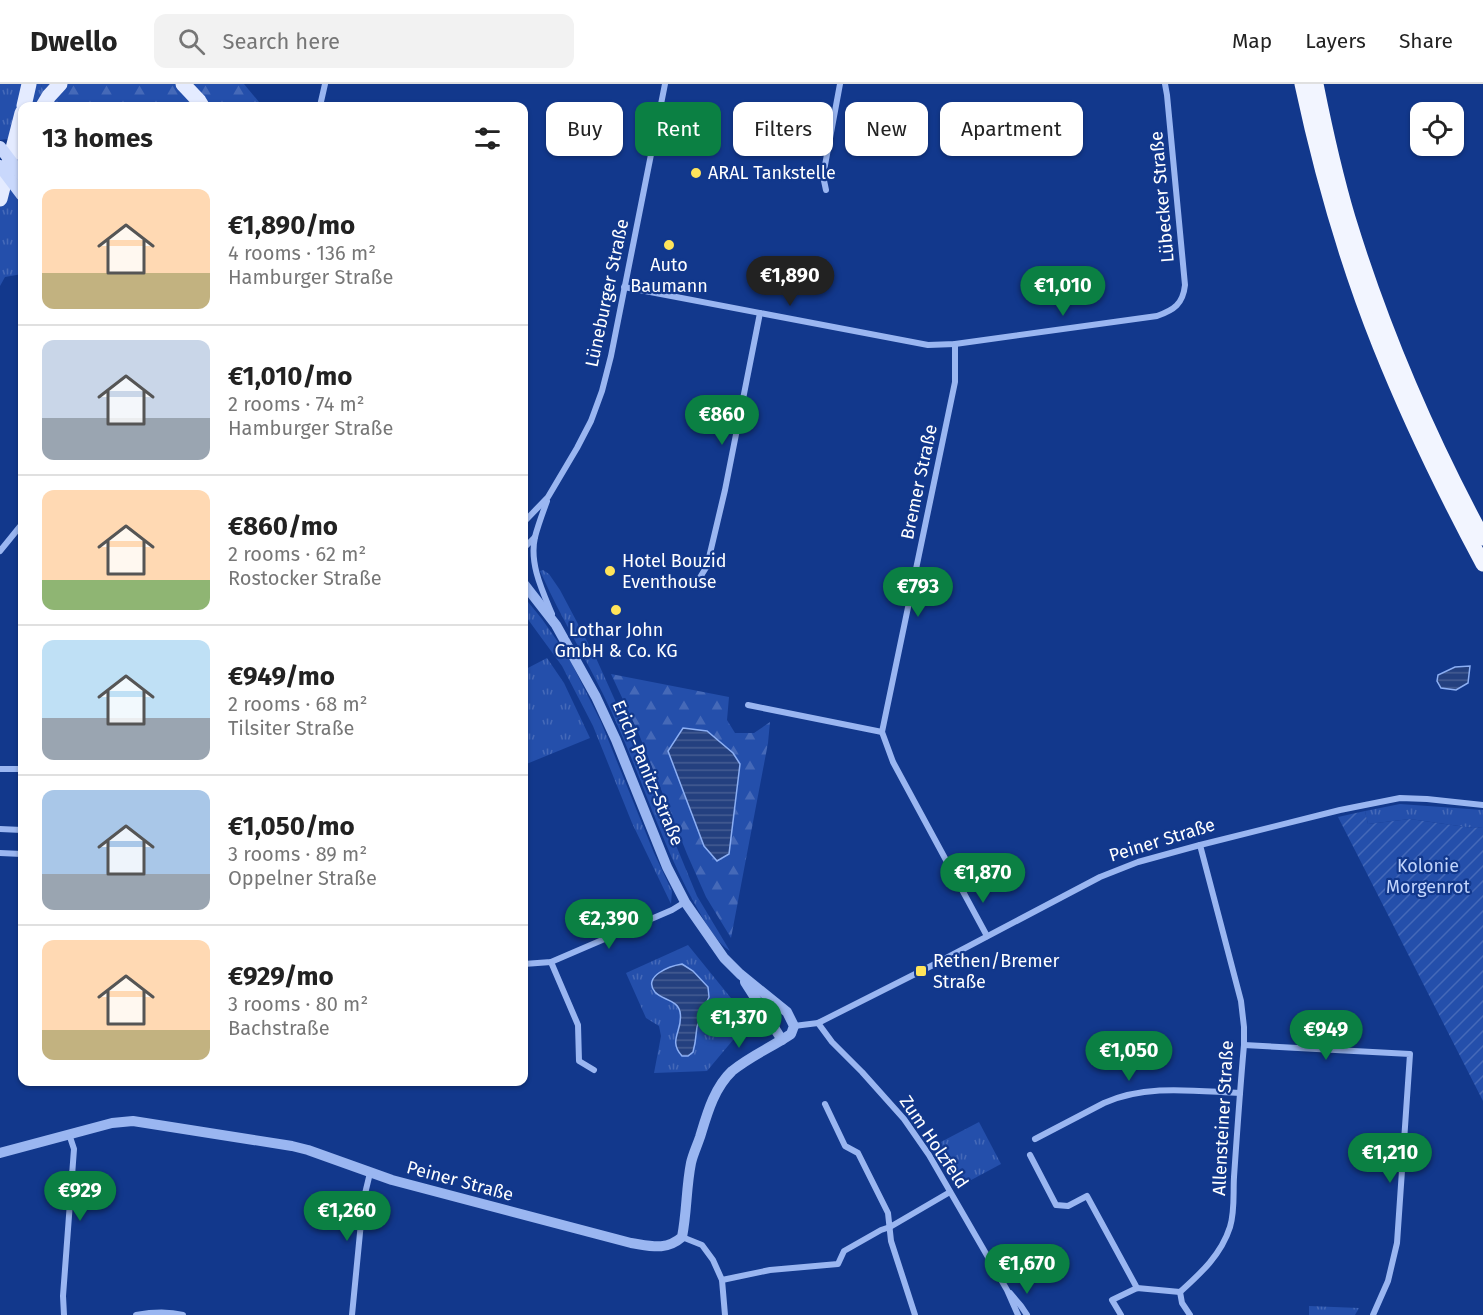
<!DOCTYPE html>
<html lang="en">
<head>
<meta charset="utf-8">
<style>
	body { margin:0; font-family:"Fira Sans",sans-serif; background:#f2f2f2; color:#222; height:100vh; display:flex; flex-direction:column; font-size:22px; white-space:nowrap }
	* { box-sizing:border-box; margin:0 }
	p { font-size:20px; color:#767676 }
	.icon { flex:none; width:33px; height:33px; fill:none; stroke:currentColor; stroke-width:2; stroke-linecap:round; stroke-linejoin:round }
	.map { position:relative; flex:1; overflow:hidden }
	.details { position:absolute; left:18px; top:18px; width:510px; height:984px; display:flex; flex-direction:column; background:#fff; border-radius:12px; box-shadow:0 2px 4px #0004 }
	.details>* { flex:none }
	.guide { position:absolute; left:546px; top:18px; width:570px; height:54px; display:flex; gap:12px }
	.buttons { position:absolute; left:1410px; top:18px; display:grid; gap:12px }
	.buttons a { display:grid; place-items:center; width:54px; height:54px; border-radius:12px; background:#fff; box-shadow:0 2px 4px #0004; font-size:30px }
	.price { position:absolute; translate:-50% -51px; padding:0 14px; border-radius:21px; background:#0b8043; color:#fff; font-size:20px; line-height:39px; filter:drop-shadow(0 2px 3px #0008) }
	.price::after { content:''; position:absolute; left:50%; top:36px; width:18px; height:14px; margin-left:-9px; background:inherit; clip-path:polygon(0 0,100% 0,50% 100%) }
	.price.selected { background:#222; color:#fff }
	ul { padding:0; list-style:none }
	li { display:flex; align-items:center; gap:18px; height:150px; padding:0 24px }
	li+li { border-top:2px solid #e0e0e0 }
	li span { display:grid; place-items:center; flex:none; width:168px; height:120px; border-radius:12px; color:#555 }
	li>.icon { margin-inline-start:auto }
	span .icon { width:72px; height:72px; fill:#fffc; stroke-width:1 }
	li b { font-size:26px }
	h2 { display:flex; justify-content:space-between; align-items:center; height:72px; padding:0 24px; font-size:26px }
	.tag { padding:0 21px; border-radius:12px; background:#fff; box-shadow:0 2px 4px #0004; font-size:21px; line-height:54px }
	.tag.selected { background:#0b8043; color:#fff }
	header { display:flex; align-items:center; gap:36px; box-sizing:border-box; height:84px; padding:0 30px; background:#fff; border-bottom:2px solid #e0e0e0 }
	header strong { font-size:28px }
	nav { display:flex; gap:33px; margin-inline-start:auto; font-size:21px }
	.search { width:420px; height:54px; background:#f2f2f2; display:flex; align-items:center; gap:15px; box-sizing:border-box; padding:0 21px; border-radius:12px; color:#767676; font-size:22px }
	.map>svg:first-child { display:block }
</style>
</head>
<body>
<header>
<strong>Dwello</strong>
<div class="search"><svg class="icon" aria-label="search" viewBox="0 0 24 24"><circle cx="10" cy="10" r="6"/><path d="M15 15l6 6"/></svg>Search here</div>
<nav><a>Map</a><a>Layers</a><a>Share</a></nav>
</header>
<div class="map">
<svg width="1483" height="1231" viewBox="0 0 1483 1231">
	<defs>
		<pattern id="grass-tufts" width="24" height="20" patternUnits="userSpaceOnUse" patternTransform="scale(1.5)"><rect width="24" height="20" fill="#244fab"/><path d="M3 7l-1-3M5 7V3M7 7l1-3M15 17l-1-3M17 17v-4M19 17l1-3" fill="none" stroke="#4569b8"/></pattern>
		<pattern id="forest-firs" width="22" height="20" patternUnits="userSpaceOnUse" patternTransform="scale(1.5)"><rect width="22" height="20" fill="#244fab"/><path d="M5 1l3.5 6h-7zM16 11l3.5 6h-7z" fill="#4569b8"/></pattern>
		<pattern id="garden-furrows" width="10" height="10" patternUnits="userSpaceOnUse" patternTransform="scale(1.5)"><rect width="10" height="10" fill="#244fab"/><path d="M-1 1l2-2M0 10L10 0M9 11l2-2" fill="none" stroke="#4569b8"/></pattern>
		<pattern id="water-rules" width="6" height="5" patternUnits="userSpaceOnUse" patternTransform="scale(1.5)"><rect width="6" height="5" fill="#24407f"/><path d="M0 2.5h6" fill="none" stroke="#455d92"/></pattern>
	</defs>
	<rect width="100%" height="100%" fill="#12388c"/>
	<!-- grass -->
	<g fill="url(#grass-tufts)">
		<polygon points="0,0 42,0 37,22 22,22 22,53 0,56"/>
		<polygon points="22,98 22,190 5,193 0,202 0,103"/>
		<path d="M543 486 549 490 560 506 596 574 627 643 697 812 730 867C717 859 705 838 697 824 662 762 642 694 612 629 590 580 561 535 540 487Z"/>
		<polygon points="524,513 542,535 569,574 601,638 654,769 672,807 671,820 632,739 593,642 562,582 524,530"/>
		<polygon points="547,574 564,599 590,654 524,681 524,586"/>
		<polygon points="1400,720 1483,726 1483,743 1473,744 1410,735 1368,740 1365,727"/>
		<polygon points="688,861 752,940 752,945 733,956 707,987 654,989 661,952 659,942 646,934 626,889"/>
		<polygon points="979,1038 1001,1080 960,1102 937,1060"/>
		<polygon points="1309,1222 1359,1224 1355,1231 1309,1231"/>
	</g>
	<!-- forest -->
	<g fill="url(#forest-firs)">
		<polygon points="42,0 244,0 259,18 260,22 37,22"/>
		<polygon points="611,590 729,613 727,636 735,649 754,649 770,638 768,659 731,854 706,813 687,770 638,648"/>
	</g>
	<!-- garden -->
	<polygon fill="url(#garden-furrows)" points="1365,727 1368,740 1410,735 1473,744 1483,743 1483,1017 1338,733"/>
	<!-- water -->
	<g fill="url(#water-rules)" stroke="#8caff4" stroke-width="1.5">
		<polygon points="1470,582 1468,599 1456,606 1441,604 1437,597 1438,591 1455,583"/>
		<polygon points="683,644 707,647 733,669 740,680 729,770 717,777 704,762 668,667"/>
		<path d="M682 880 693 887 708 903 709 913 703 927 697 943 695 959 693 968 688 972H682C667 956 684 946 680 928 678 916 662 916 655 908 642 892 670 882 682 880Z"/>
	</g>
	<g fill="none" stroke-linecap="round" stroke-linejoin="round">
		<!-- minor -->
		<g stroke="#9ab6f1" stroke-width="6">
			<polyline points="320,22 325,0"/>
			<polyline points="826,106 823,92 840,0"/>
			<path d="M624 203 928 261 955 260 1157 232C1174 226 1183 220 1185 201L1167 11 1165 0"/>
			<polyline points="955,260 955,298 882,648 893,678 987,852"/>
			<path d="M547 417C543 428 538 441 535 453 529 479 542 506 552 530"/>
			<polyline points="524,438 548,413 577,364 591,337 602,307 611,272 665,0"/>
			<polyline points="524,464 535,453"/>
			<polyline points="0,467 22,440"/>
			<polyline points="696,500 707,482 725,406 760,229"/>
			<polyline points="748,621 882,648"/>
			<polyline points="0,685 22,685"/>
			<polyline points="0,745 22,746"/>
			<polyline points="0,769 22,770"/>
			<polyline points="551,878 578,941 579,977 594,986"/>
			<polyline points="524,880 551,878 672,826 685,818"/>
			<polyline points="818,939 832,958 862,988 904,1035 929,1071 1007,1206 1018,1231"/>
			<polyline points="794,942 818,939 931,882 1100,793 1138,778 1200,761 1340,726 1400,714 1427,715 1483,721"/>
			<polyline points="1244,961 1410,970 1397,1159 1388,1197 1373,1231"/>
			<polyline points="825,1020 845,1062 858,1069 888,1129 891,1157 915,1231"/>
			<path d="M1035 1055 1104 1019C1146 1000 1194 1007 1240 1009"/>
			<polyline points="1030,1071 1056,1121 1068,1122 1087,1112 1137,1204"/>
			<polyline points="682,1153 702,1161 713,1176 722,1196 725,1231"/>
			<polyline points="722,1196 770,1186 838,1180 844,1167 881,1146 890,1143 950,1108"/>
			<polyline points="1180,1208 1182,1219 1190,1231"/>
			<polyline points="1010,1209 1021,1222 1027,1231"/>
			<polyline points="64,1231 63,1212 74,1065 69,1050"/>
			<path d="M136 1231C153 1228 167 1227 183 1231"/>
			<polyline points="352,1231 363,1118 370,1089"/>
			<path d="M1121 1231 1112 1216 1137 1204 1180 1208C1201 1189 1221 1171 1230 1143 1235 1127 1233 1110 1234 1093 1237 1049 1240 1005 1244 961V943L1241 917 1200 761"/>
		</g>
		<!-- tertiary -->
		<g stroke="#9ab6f1" stroke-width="10">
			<polyline points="745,898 782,956"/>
			<path d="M0 1069 112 1039 133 1037 292 1062 308 1066 392 1096 631 1159C651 1162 666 1167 682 1153 687 1128 686 1104 691 1079 693 1070 697 1062 700 1053 707 1030 714 1004 732 987 750 972 772 963 791 950L794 942 787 928 740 890 724 874 685 818 667 783 616 656 596 613 556 541 524 500"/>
		</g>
		<!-- primary -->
		<g stroke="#e4ebff" stroke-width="15">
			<polyline points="183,0 199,17 202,22"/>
			<polyline points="24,22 29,0"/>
			<polyline points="43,22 49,12 60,0"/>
			<polyline points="0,115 22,29"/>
		</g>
		<!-- trunk -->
		<g stroke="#f2f5ff" stroke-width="15">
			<path d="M1302 0C1321 89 1346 177 1380 262 1410 337 1445 409 1483 480"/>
			<path d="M1316 0C1325 45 1335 90 1348 134 1382 245 1428 352 1483 454"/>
		</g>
		<!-- secondary-bridge -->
		<g stroke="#c9d8fc" stroke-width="12">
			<polyline points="0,63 22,92"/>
			<polyline points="0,82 22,111"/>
		</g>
	</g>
	<!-- markers -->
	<g fill="#ffe45a" stroke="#12388c" stroke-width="2">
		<circle cx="696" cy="89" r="6"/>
		<circle cx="669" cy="161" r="6"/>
		<circle cx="610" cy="487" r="6"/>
		<circle cx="616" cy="526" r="6"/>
		<rect x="915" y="881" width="12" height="12" rx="3"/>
	</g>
	<g text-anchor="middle" stroke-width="4.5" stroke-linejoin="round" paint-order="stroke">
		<!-- poi labels -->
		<g font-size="18" fill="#fff" stroke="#12388c" text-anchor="start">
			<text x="708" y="95">ARAL Tankstelle</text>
			<text x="669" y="187" text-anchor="middle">Auto<tspan x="669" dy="21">Baumann</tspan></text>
			<text x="622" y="483">Hotel Bouzid<tspan x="622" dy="21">Eventhouse</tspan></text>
			<text x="616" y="552" text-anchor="middle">Lothar John<tspan x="616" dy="21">GmbH &amp; Co. KG</tspan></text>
			<text x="933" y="883">Rethen/Bremer<tspan x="933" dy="21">Straße</tspan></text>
		</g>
		<!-- street labels -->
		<g font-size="18" fill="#fff" stroke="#12388c">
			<text transform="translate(1162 113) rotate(-95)" y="6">Lübecker Straße</text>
			<text transform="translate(607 209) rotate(-78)" y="6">Lüneburger Straße</text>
			<text transform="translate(919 398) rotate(-78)" y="6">Bremer Straße</text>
			<text transform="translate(648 689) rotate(67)" y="6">Erich-Panitz-Straße</text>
			<text transform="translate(1162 756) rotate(-17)" y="6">Peiner Straße</text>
			<text transform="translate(1223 1034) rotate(-87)" y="6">Allensteiner Straße</text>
			<text transform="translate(934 1058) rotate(56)" y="6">Zum Holzfeld</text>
			<text transform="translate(460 1097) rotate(15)" y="6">Peiner Straße</text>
		</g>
		<!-- park labels -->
		<g font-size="18" fill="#c1d4fc" stroke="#12388c">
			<text x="1428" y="788">Kolonie<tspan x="1428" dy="21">Morgenrot</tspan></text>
		</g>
	</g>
</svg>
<div class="buttons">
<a><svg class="icon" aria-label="locate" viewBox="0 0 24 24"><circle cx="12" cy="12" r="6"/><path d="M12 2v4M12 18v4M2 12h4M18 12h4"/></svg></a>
</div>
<b class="price selected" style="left:790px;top:223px">€1,890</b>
<b class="price" style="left:1063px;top:233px">€1,010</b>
<b class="price" style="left:722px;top:362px">€860</b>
<b class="price" style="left:918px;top:534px">€793</b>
<b class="price" style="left:983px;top:820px">€1,870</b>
<b class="price" style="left:609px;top:866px">€2,390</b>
<b class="price" style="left:739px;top:965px">€1,370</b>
<b class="price" style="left:1326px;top:977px">€949</b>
<b class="price" style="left:1129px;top:998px">€1,050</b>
<b class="price" style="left:1390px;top:1100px">€1,210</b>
<b class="price" style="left:80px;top:1138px">€929</b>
<b class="price" style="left:347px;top:1158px">€1,260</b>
<b class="price" style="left:1027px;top:1211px">€1,670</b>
<div class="guide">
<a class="tag">Buy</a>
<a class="tag selected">Rent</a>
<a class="tag">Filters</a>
<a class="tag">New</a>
<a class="tag">Apartment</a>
</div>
<section class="details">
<h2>13 homes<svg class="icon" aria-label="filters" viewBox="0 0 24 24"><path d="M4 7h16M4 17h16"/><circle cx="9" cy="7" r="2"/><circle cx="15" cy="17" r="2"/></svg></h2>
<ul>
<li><span style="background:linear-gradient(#ffd9b3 70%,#c2b280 0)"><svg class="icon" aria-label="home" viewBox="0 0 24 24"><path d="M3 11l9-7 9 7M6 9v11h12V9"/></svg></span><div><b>€1,890/mo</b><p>4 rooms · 136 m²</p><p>Hamburger Straße</p></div></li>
<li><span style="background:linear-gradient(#c9d6e8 65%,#9aa5b1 0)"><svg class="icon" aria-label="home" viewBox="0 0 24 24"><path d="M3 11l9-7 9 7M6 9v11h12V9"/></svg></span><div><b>€1,010/mo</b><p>2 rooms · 74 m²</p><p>Hamburger Straße</p></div></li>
<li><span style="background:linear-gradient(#ffd9b3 75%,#8fb573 0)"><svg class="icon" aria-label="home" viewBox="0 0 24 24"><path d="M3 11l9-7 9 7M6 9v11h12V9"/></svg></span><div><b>€860/mo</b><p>2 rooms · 62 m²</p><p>Rostocker Straße</p></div></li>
<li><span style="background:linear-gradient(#bfe0f5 65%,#9aa5b1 0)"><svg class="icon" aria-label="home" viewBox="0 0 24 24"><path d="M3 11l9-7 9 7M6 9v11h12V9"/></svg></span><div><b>€949/mo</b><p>2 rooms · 68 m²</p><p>Tilsiter Straße</p></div></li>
<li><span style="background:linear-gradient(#a9c7e8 70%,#9aa5b1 0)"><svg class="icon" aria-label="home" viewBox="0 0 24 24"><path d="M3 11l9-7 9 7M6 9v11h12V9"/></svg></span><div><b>€1,050/mo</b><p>3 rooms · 89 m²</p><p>Oppelner Straße</p></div></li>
<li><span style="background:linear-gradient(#ffd9b3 75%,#c2b280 0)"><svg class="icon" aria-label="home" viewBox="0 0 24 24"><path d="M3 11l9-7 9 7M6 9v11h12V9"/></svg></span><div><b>€929/mo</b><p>3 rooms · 80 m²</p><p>Bachstraße</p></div></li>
</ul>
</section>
</div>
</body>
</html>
